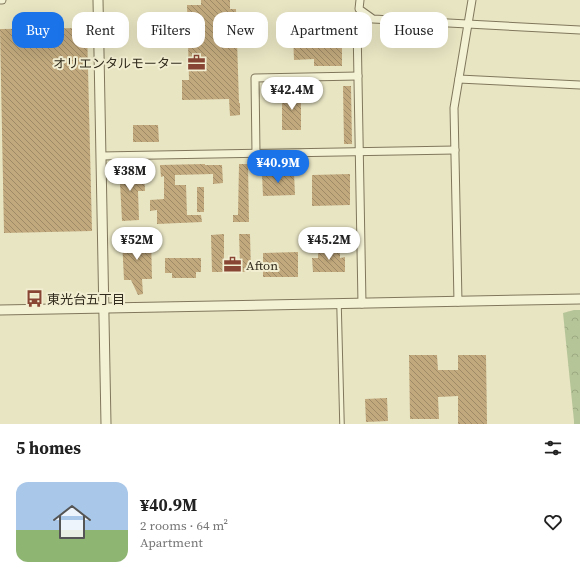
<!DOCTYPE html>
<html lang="en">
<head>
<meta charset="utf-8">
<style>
	body { margin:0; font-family:"Source Serif 4","Noto Sans JP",serif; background:#f6f6f6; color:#222; height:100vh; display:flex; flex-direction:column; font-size:15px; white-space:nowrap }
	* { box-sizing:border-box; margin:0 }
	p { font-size:13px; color:#767676 }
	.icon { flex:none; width:22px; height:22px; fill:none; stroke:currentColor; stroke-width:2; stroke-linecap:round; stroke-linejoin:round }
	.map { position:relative; height:424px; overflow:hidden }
	.panel { display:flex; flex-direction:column; background:#fff; flex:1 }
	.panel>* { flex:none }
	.top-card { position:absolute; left:12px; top:12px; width:556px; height:36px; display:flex; gap:8px }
	.price { position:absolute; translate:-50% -34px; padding:0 9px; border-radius:14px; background:#fff; color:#222; font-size:13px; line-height:26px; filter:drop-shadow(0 1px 2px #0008) }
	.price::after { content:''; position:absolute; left:50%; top:24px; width:12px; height:9px; margin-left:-6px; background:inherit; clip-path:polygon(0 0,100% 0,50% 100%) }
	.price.current { background:#1a73e8; color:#fff }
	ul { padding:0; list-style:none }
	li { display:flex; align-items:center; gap:12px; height:100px; padding:0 16px }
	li+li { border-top:1px solid #e0e0e0 }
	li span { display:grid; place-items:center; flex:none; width:112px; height:80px; border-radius:12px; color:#555 }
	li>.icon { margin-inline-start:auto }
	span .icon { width:48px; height:48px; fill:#fffc; stroke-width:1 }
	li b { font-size:17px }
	h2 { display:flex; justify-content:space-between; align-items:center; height:48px; padding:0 16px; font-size:17px }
	.pill { padding:0 14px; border-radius:12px; background:#fff; box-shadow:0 4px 16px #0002; font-size:14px; line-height:36px }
	.pill.current { background:#1a73e8; color:#fff }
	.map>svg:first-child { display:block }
</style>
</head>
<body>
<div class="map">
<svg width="580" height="424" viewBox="0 0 580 424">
	<defs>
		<pattern id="park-crowns" width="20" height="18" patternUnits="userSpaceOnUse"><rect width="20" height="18" fill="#b6c598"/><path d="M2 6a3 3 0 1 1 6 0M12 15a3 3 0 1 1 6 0" fill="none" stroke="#9da983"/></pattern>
		<pattern id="building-back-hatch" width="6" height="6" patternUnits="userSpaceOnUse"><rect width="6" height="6" fill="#c2a97d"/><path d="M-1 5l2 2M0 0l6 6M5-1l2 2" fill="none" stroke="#9e8a66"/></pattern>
	</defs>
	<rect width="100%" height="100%" fill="#e8e5c3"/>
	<!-- park -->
	<polygon fill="url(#park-crowns)" points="574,310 580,310 580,424 574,424 574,421 563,313"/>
	<!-- building -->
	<g fill="url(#building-back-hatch)">
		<polygon points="201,0 230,0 230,9 236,9 239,103 240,103 240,115 230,116 229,99 182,100 182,80 189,80 187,5 201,5"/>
		<polygon points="87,28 92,231 4,233 0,29"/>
		<polygon points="293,36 342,36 342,66 314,66 314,59 294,60"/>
		<polygon points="343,86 351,86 352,144 344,144"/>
		<rect x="282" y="92" width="19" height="38"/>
		<polygon points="133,125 158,125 159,142 133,142"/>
		<polygon points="205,164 205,165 222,165 223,183 213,184 213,174 175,175 175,185 186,185 187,215 201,215 202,222 157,224 157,210 150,211 150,200 164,199 164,176 161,177 160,165"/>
		<polygon points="239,164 248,164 249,222 233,222 233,215 238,215"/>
		<polygon points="144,170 145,191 138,191 139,220 122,221 120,183 112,183 111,171"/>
		<polygon points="294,173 295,195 263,196 262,174"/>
		<polygon points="350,174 350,205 312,206 312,175"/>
		<rect x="197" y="187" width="7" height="25"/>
		<polygon points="224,234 224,263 240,263 239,234 250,234 251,272 212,272 211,235"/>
		<polygon points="151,238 152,279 142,279 143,294 138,295 131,280 124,280 122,239"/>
		<polygon points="318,248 340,248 340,258 345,257 345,272 313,272 312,258 318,258"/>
		<polygon points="298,252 298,277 263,277 263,253"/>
		<polygon points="165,258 201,258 201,272 196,272 196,278 172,278 172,273 165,273"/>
		<polygon points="409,355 437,355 438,370 458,370 458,355 486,355 487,424 458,424 458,396 438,397 439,419 410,419"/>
		<polygon points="387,398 388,421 366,422 365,399"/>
	</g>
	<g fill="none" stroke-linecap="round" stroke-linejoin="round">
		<defs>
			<polyline id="service" points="339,304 342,424"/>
			<g id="minor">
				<polyline points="0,0 2,0"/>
				<polyline points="360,0 359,9 373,19 580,30"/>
				<polyline points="357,24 362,304"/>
				<polyline points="459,79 580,85"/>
				<polyline points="256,153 255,78 358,76"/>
				<polyline points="101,156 455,150"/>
				<polyline points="458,302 454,108 472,0"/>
			</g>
			<g id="tertiary">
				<polyline points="98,0 106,424"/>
				<polyline points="0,310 580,299"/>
			</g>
		</defs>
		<!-- service casing -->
		<use href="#service" stroke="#80775c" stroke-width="5.5"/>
		<!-- minor casing -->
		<use href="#minor" stroke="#80775c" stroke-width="9"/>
		<!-- tertiary casing -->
		<use href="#tertiary" stroke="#80775c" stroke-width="11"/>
		<!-- service -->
		<use href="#service" stroke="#f4f2d5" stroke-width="3.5"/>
		<!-- minor -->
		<use href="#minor" stroke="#f4f2d5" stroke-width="7"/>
		<!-- tertiary -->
		<use href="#tertiary" stroke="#f4f2d5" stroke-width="9"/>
	</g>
	<!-- icons -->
	<defs>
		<symbol id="office-bare" viewBox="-9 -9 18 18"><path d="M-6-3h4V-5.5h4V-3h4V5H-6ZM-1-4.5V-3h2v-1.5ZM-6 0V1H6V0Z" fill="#884533" stroke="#f1eed1" stroke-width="2.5" paint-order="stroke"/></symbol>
		<symbol id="bus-bare" viewBox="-9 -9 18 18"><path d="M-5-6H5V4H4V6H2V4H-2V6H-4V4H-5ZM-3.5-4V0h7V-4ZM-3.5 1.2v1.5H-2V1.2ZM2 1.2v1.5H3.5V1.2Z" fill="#884533" stroke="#f1eed1" stroke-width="2.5" paint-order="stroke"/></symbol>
	</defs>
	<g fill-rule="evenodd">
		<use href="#office-bare" x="184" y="50" width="25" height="25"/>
		<use href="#office-bare" x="220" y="252" width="25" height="25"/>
		<use href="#bus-bare" x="22" y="286" width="25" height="25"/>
	</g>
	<g text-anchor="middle" stroke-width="4" stroke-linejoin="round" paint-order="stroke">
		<!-- poi labels -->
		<g font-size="13" fill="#322c1e" stroke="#f1eed1" text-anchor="start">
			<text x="183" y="68" text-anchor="end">オリエンタルモーター</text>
			<text x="246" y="270">Afton</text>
			<text x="47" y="304">東光台五丁目</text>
		</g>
	</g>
</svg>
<b class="price" style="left:292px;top:111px">¥42.4M</b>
<b class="price current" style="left:278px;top:184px">¥40.9M</b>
<b class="price" style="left:130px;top:192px">¥38M</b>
<b class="price" style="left:137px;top:261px">¥52M</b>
<b class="price" style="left:329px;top:261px">¥45.2M</b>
<div class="top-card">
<a class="pill current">Buy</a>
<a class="pill">Rent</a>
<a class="pill">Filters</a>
<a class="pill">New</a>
<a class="pill">Apartment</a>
<a class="pill">House</a>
</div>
</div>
<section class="panel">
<h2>5 homes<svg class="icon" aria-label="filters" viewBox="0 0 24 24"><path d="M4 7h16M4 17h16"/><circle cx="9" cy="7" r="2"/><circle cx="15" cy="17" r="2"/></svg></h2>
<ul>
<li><span style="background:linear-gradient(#a9c7e8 60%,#8fb573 0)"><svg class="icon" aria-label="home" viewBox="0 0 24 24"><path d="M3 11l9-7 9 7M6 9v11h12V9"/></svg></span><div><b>¥40.9M</b><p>2 rooms · 64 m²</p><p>Apartment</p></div><svg class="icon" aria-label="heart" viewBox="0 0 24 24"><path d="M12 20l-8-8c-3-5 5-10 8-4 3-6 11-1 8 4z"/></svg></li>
</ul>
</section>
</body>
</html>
